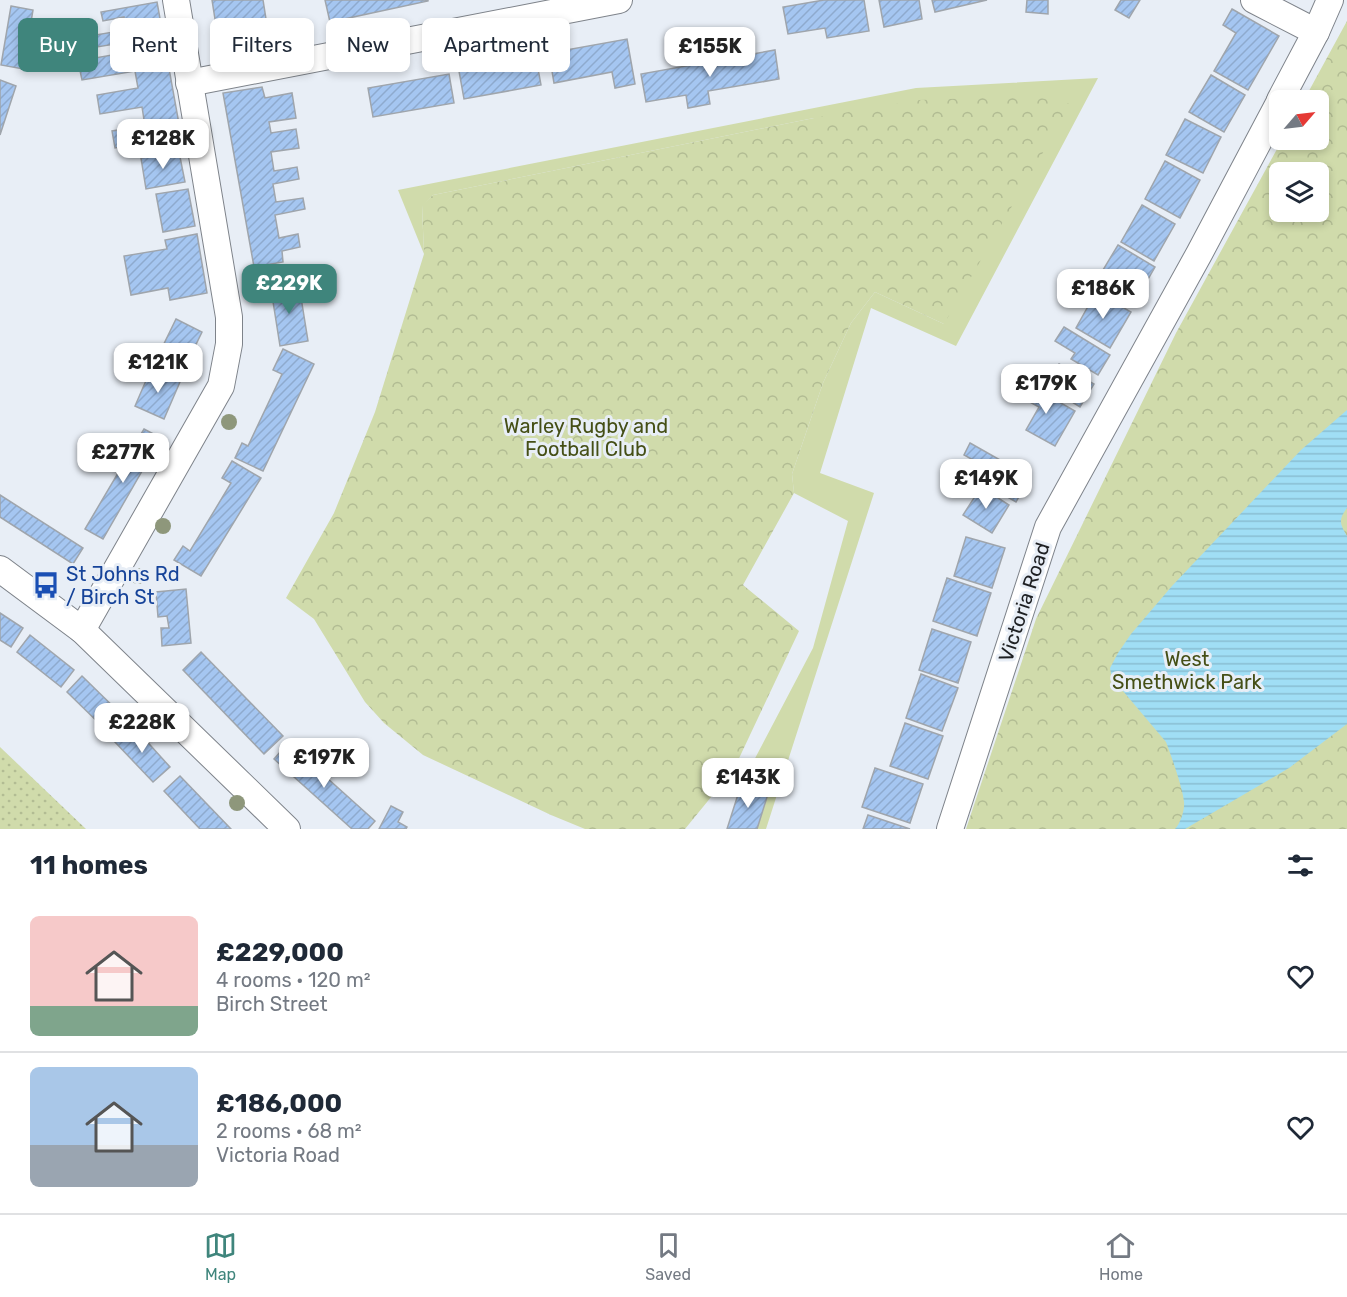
<!DOCTYPE html>
<html lang="en">
<head>
<meta charset="utf-8">
<style>
	body { margin:0; font-family:Rubik,sans-serif; background:#f2f2f3; color:#1f2937; height:100vh; display:flex; flex-direction:column; font-size:22px; white-space:nowrap }
	* { box-sizing:border-box; margin:0 }
	p { font-size:20px; color:#747a83 }
	.icon { flex:none; width:33px; height:33px; fill:none; stroke:currentColor; stroke-width:2; stroke-linecap:round; stroke-linejoin:round }
	.map { position:relative; height:829px; overflow:hidden }
	.side { display:flex; flex-direction:column; background:#fff; flex:1 }
	.side>* { flex:none }
	.banner { position:absolute; left:18px; top:18px; width:600px; height:54px; display:flex; gap:12px }
	.needle { width:39px; rotate:62deg }
	.controls { position:absolute; left:1269px; top:90px; display:grid; gap:12px }
	.controls a { display:grid; place-items:center; width:60px; height:60px; border-radius:9px; background:#fff; box-shadow:0 3px 9px #0003; font-size:30px }
	.price { position:absolute; translate:-50% -51px; padding:0 14px; border-radius:12px; background:#fff; color:#222; font-size:20px; line-height:39px; filter:drop-shadow(0 2px 3px #0008) }
	.price::after { content:''; position:absolute; left:50%; top:36px; width:18px; height:14px; margin-left:-9px; background:inherit; clip-path:polygon(0 0,100% 0,50% 100%) }
	.price.selected { background:#3f857c; color:#fff }
	ul { padding:0; list-style:none }
	li { display:flex; align-items:center; gap:18px; height:150px; padding:0 30px }
	li+li { border-top:2px solid #e0e1e3 }
	li span { display:grid; place-items:center; flex:none; width:168px; height:120px; border-radius:9px; color:#555 }
	li>.icon { margin-inline-start:auto }
	span .icon { width:72px; height:72px; fill:#fffc; stroke-width:1 }
	li b { font-size:26px }
	h2 { display:flex; justify-content:space-between; align-items:center; height:72px; padding:0 30px; font-size:26px }
	.chip { padding:0 21px; border-radius:9px; background:#fff; box-shadow:0 3px 9px #0003; font-size:21px; line-height:54px }
	.chip.selected { background:#3f857c; color:#fff }
	.menu { display:flex; justify-content:space-around; align-items:center; height:84px; border-top:2px solid #e0e1e3; background:#fff; font-size:16px; color:#747a83 }
	.menu a { display:grid; justify-items:center; gap:3px }
	.menu .selected { color:#3f857c }
	.map>svg:first-child { display:block }
</style>
</head>
<body>
<div class="map">
<svg width="1347" height="829" viewBox="0 0 1347 829">
	<defs>
		<pattern id="park-crowns" width="20" height="18" patternUnits="userSpaceOnUse" patternTransform="scale(1.5)"><rect width="20" height="18" fill="#d0dbab"/><path d="M2 6a3 3 0 1 1 6 0M12 15a3 3 0 1 1 6 0" fill="none" stroke="#b2bc93"/></pattern>
		<pattern id="garden-dots" width="8" height="8" patternUnits="userSpaceOnUse" patternTransform="scale(1.5)"><rect width="8" height="8" fill="#d0dbab"/><path d="M2 2h.1M6 6h.1" fill="none" stroke="#b2bc93" stroke-width="1.8" stroke-linecap="round"/></pattern>
		<pattern id="water-rules" width="6" height="5" patternUnits="userSpaceOnUse" patternTransform="scale(1.5)"><rect width="6" height="5" fill="#a0def5"/><path d="M0 2.5h6" fill="none" stroke="#89bed2"/></pattern>
		<pattern id="building-hatch" width="6" height="6" patternUnits="userSpaceOnUse" patternTransform="scale(1.5)"><rect width="6" height="6" fill="#a5c6f1"/><path d="M-1 1l2-2M0 6l6-6M5 7l2-2" fill="none" stroke="#8eaace"/></pattern>
	</defs>
	<rect width="100%" height="100%" fill="#e8eef6"/>
	<!-- grass -->
	<polygon fill="#d0dbab" points="1098,78 956,346 871,308 820,473 874,493 766,829 757,829 768,794 741,785 813,648 848,521 794,493 792,474 823,383 851,323 875,292 944,324 814,118 433,195 422,206 424,254 398,190 916,88"/>
	<!-- park -->
	<g fill="url(#park-crowns)" fill-rule="evenodd">
		<path d="M1347 21V829H966L1036 619 1176 333 1282 140H1318V100H1304ZM1280 172H1318V212H1280Z"/>
		<polygon points="1031,96 1071,104 944,324 875,292 851,323 823,383 792,474 794,493 743,585 799,631 734,769 685,829 585,829 551,815 423,755 384,723 365,702 314,619 286,598 334,513 375,412 424,254 422,205 433,195 814,118 919,100"/>
	</g>
	<!-- garden -->
	<polygon fill="url(#garden-dots)" points="0,747 86,829 0,829"/>
	<!-- water -->
	<path fill="url(#water-rules)" d="M1347 410V508C1338 520 1340 524 1347 536V724L1289 768 1185 829H1175C1180 824 1185 810 1184 802 1183 789 1171 755 1166 742L1112 678 1110 668 1118 653 1131 634 1172 586 1301 450Z"/>
	<!-- building -->
	<g fill="url(#building-hatch)" stroke="#9fa5ac" stroke-width="1.5">
		<polygon points="212,0 263,0 266,19 248,22 251,46 220,51"/>
		<polygon points="325,0 428,0 428,1 330,22"/>
		<polygon points="824,0 864,0 869,31 827,38 825,28 788,34 783,7"/>
		<polygon points="879,0 919,0 922,19 884,27"/>
		<polygon points="932,0 987,0 935,12"/>
		<polygon points="1027,0 1048,0 1048,14 1026,12"/>
		<polygon points="1121,0 1140,0 1129,18 1115,10"/>
		<polygon points="157,2 183,146 150,151 148,142 115,148 112,131 145,126 142,107 100,114 97,95 138,88 135,71 82,80 78,61 129,52 127,42 97,47 95,35 126,30 124,17 103,21 101,12"/>
		<polygon points="11,6 33,10 23,69 1,65"/>
		<polygon points="1232,9 1279,36 1248,90 1214,71 1236,33 1223,25"/>
		<polygon points="627,39 635,84 615,88 612,72 554,83 549,53"/>
		<polygon points="775,50 779,79 708,91 710,104 688,108 686,95 646,102 641,74"/>
		<polygon points="536,58 541,85 464,99 459,71"/>
		<polygon points="449,74 454,103 373,117 368,88"/>
		<polygon points="1211,75 1245,95 1224,132 1189,112"/>
		<polygon points="0,80 16,86 0,135"/>
		<polygon points="262,87 265,98 292,93 296,118 269,122 271,133 296,129 299,148 271,152 274,171 297,167 299,179 273,184 276,202 303,198 305,209 275,215 279,238 298,234 300,247 282,251 283,262 254,267 223,93"/>
		<polygon points="1185,119 1221,137 1203,173 1166,155"/>
		<polygon points="179,152 185,182 146,189 141,158"/>
		<polygon points="1165,161 1200,180 1180,218 1145,199"/>
		<polygon points="188,189 195,226 163,232 156,194"/>
		<polygon points="1142,205 1175,224 1154,261 1121,242"/>
		<polygon points="197,234 207,293 170,300 168,288 131,295 124,256 167,249 165,240"/>
		<polygon points="1118,245 1155,267 1132,307 1094,285"/>
		<polygon points="299,285 308,341 280,346 271,289"/>
		<polygon points="1096,292 1131,312 1110,348 1076,328"/>
		<polygon points="176,319 202,332 185,367 159,354"/>
		<polygon points="1064,327 1110,355 1098,375 1071,359 1075,353 1055,341"/>
		<polygon points="283,349 314,364 263,471 235,458 242,443 248,446 282,374 273,370"/>
		<polygon points="1059,364 1094,384 1080,407 1046,386"/>
		<polygon points="151,369 180,382 164,419 135,406"/>
		<polygon points="1024,382 1075,411 1055,446 1026,430 1039,407 1017,395"/>
		<polygon points="144,429 161,438 103,539 85,529"/>
		<polygon points="970,443 1030,477 1016,502 978,480 986,467 964,455"/>
		<polygon points="232,461 261,478 201,576 174,560 183,546 190,551 231,483 222,478"/>
		<polygon points="981,487 1009,505 992,533 963,515"/>
		<polygon points="0,495 83,548 73,564 0,517"/>
		<polygon points="966,537 1005,548 992,588 954,576"/>
		<polygon points="947,578 991,593 977,636 933,621"/>
		<polygon points="186,589 191,643 162,646 161,628 169,628 167,616 158,617 156,592"/>
		<polygon points="0,613 23,628 11,647 0,640"/>
		<polygon points="932,629 971,642 958,683 919,670"/>
		<polygon points="30,635 74,670 61,687 17,652"/>
		<polygon points="201,652 283,736 264,754 183,670"/>
		<polygon points="921,674 958,688 942,731 906,718"/>
		<polygon points="82,676 124,717 109,733 67,692"/>
		<polygon points="905,723 943,736 928,779 890,766"/>
		<polygon points="132,725 170,767 153,782 114,741"/>
		<polygon points="288,743 375,821 368,829 352,829 274,759"/>
		<polygon points="875,768 923,784 910,823 862,807"/>
		<polygon points="180,776 231,829 200,829 164,791"/>
		<polygon points="741,785 768,794 757,829 727,829"/>
		<polygon points="391,806 403,812 398,822 407,827 406,829 379,829"/>
		<polygon points="868,815 910,829 863,829"/>
	</g>
	<g fill="none" stroke-linecap="round" stroke-linejoin="round">
		<defs>
			<g id="street">
				<polyline points="1254,0 1316,32"/>
				<polyline points="189,83 619,0"/>
				<polyline points="1280,100 1316,32 1330,0"/>
				<polyline points="0,569 82,630 287,829"/>
				<polyline points="82,630 221,386 229,344 229,317 176,0"/>
				<polyline points="950,829 1048,527 1199,254 1280,101"/>
			</g>
		</defs>
		<!-- street casing -->
		<use href="#street" stroke="#7e838a" stroke-width="28"/>
		<!-- street -->
		<use href="#street" stroke="#fff" stroke-width="26"/>
	</g>
	<!-- trees -->
	<g fill="#8e977b">
		<circle cx="229" cy="422" r="8"/>
		<circle cx="163" cy="526" r="8"/>
		<circle cx="138" cy="576" r="8"/>
		<circle cx="237" cy="803" r="8"/>
	</g>
	<!-- icons -->
	<defs>
		<symbol id="bus-bare" viewBox="-9 -9 18 18"><path d="M-5-6H5V4H4V6H2V4H-2V6H-4V4H-5ZM-3.5-4V0h7V-4ZM-3.5 1.2v1.5H-2V1.2ZM2 1.2v1.5H3.5V1.2Z" fill="#1a4fb4" stroke="#e8eef6" stroke-width="2.5" paint-order="stroke"/></symbol>
	</defs>
	<g fill-rule="evenodd">
		<use href="#bus-bare" x="27" y="566" width="38" height="38"/>
	</g>
	<g text-anchor="middle" stroke-width="6" stroke-linejoin="round" paint-order="stroke">
		<!-- park labels -->
		<g font-size="20" fill="#454f16" stroke="#e8eef6">
			<text x="586" y="433">Warley Rugby and<tspan x="586" dy="23">Football Club</tspan></text>
			<text x="1187" y="666">West<tspan x="1187" dy="23">Smethwick Park</tspan></text>
		</g>
		<!-- transit labels -->
		<g font-size="20" fill="#164399" stroke="#e8eef6" text-anchor="start">
			<text x="66" y="581">St Johns Rd<tspan x="66" dy="23">/ Birch St</tspan></text>
		</g>
		<!-- street labels -->
		<g font-size="20" fill="#1e2023" stroke="#e8eef6">
			<text transform="translate(1024 602) rotate(-72)" y="7">Victoria Road</text>
		</g>
	</g>
</svg>
<div class="controls">
<a><svg class="needle" viewBox="-14 -14 28 28"><path d="M0-13l5 13h-10z" fill="#e53935"/><path d="M0 13l5-13h-10z" fill="#747a83"/></svg></a>
<a><svg class="icon" aria-label="layers" viewBox="0 0 24 24"><path d="M12 4l9 5-9 5-9-5zM3 14l9 5 9-5"/></svg></a>
</div>
<b class="price" style="left:710px;top:78px">£155K</b>
<b class="price" style="left:163px;top:170px">£128K</b>
<b class="price selected" style="left:289px;top:315px">£229K</b>
<b class="price" style="left:1103px;top:320px">£186K</b>
<b class="price" style="left:158px;top:394px">£121K</b>
<b class="price" style="left:1046px;top:415px">£179K</b>
<b class="price" style="left:123px;top:484px">£277K</b>
<b class="price" style="left:986px;top:510px">£149K</b>
<b class="price" style="left:142px;top:754px">£228K</b>
<b class="price" style="left:324px;top:789px">£197K</b>
<b class="price" style="left:748px;top:809px">£143K</b>
<div class="banner">
<a class="chip selected">Buy</a>
<a class="chip">Rent</a>
<a class="chip">Filters</a>
<a class="chip">New</a>
<a class="chip">Apartment</a>
</div>
</div>
<section class="side">
<h2>11 homes<svg class="icon" aria-label="filters" viewBox="0 0 24 24"><path d="M4 7h16M4 17h16"/><circle cx="9" cy="7" r="2"/><circle cx="15" cy="17" r="2"/></svg></h2>
<ul>
<li><span style="background:linear-gradient(#f6c9c9 75%,#7fa58c 0)"><svg class="icon" aria-label="home" viewBox="0 0 24 24"><path d="M3 11l9-7 9 7M6 9v11h12V9"/></svg></span><div><b>£229,000</b><p>4 rooms · 120 m²</p><p>Birch Street</p></div><svg class="icon" aria-label="heart" viewBox="0 0 24 24"><path d="M12 20l-8-8c-3-5 5-10 8-4 3-6 11-1 8 4z"/></svg></li>
<li><span style="background:linear-gradient(#a9c7e8 65%,#9aa5b1 0)"><svg class="icon" aria-label="home" viewBox="0 0 24 24"><path d="M3 11l9-7 9 7M6 9v11h12V9"/></svg></span><div><b>£186,000</b><p>2 rooms · 68 m²</p><p>Victoria Road</p></div><svg class="icon" aria-label="heart" viewBox="0 0 24 24"><path d="M12 20l-8-8c-3-5 5-10 8-4 3-6 11-1 8 4z"/></svg></li>
</ul>
</section>
<nav class="menu">
<a class="selected"><svg class="icon" aria-label="map" viewBox="0 0 24 24"><path d="M3 6l6-2 6 2 6-2v14l-6 2-6-2-6 2zM9 4v14M15 6v14"/></svg>Map</a>
<a><svg class="icon" aria-label="saved" viewBox="0 0 24 24"><path d="M7 4h10v16l-5-4-5 4z"/></svg>Saved</a>
<a><svg class="icon" aria-label="home" viewBox="0 0 24 24"><path d="M3 11l9-7 9 7M6 9v11h12V9"/></svg>Home</a>
</nav>
</body>
</html>
